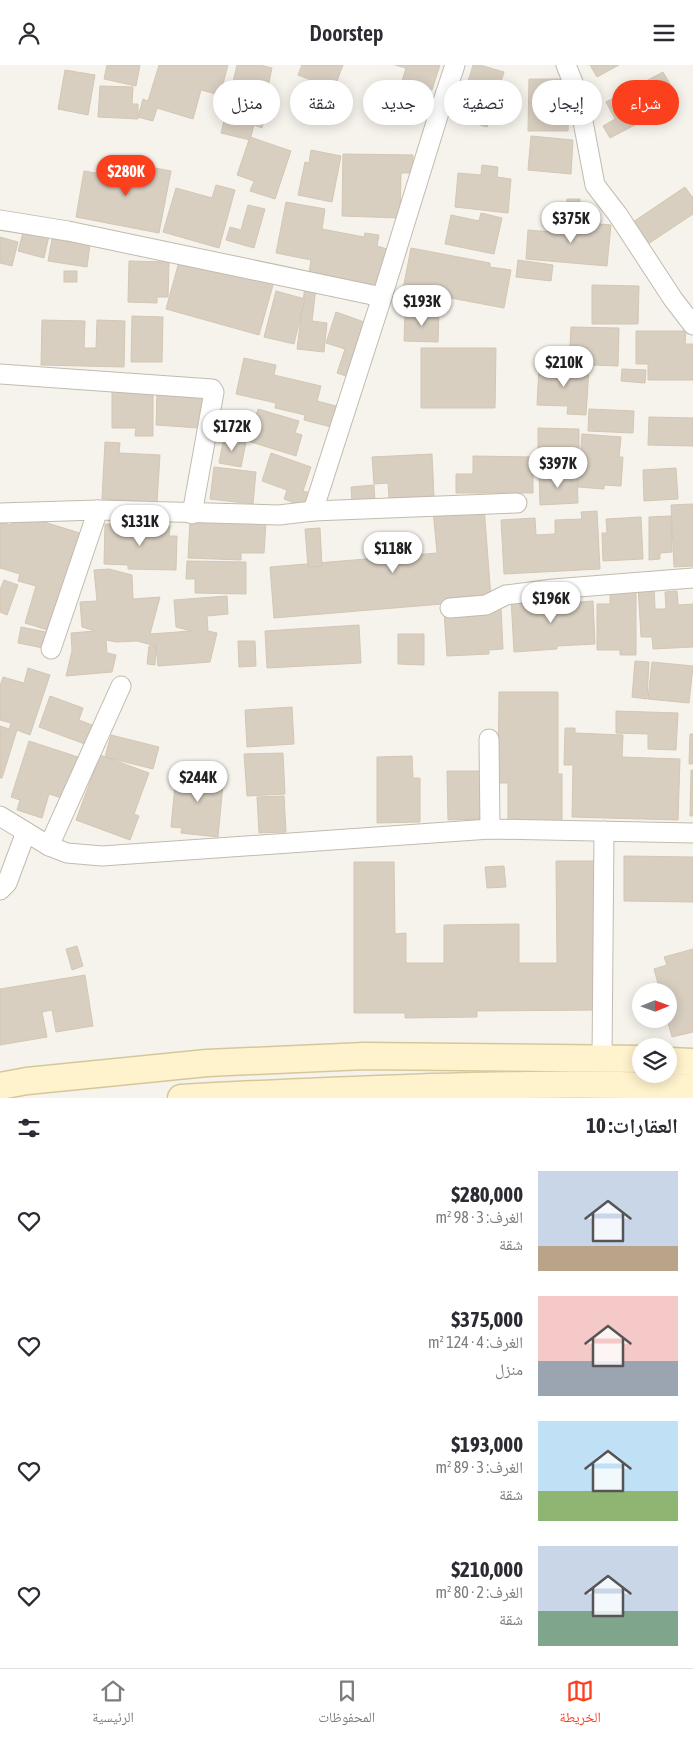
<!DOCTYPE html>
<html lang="ar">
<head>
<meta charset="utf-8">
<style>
	body { margin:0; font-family:"Asap Condensed","Noto Naskh Arabic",sans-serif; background:#f2f2f3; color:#2b2b33; direction:rtl; height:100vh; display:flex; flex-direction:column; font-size:19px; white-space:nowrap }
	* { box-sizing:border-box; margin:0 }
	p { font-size:16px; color:#7c7c81 }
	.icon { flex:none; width:28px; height:28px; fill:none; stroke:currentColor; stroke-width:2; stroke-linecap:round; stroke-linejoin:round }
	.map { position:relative; height:1033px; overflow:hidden; direction:ltr }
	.sheet { display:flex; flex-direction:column; background:#fff; flex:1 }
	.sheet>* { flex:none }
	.guide { position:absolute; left:15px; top:15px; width:664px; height:45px; direction:rtl; display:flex; gap:10px }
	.needle { width:32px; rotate:89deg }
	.fabs { position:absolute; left:632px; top:918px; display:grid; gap:10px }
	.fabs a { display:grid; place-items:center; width:45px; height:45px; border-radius:50%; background:#fff; box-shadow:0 2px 12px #0003; font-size:25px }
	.price { position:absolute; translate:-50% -42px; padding:0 11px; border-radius:18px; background:#fff; color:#222; font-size:16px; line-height:32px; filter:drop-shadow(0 1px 2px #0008) }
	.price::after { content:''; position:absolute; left:50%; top:30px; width:15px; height:11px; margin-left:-8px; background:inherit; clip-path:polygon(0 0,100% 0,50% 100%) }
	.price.selected { background:#fc3f1d; color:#fff }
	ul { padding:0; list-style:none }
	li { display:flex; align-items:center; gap:15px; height:125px; padding:0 15px }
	li span { display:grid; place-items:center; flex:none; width:140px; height:100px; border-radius:0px; color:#555 }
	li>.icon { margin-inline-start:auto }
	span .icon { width:60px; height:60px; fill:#fffc; stroke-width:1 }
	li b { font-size:21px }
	h2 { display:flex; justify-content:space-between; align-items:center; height:60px; padding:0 15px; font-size:21px }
	.chip { padding:0 18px; border-radius:22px; background:#fff; box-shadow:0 2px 12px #0003; font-size:18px; line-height:45px }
	.chip.selected { background:#fc3f1d; color:#fff }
	header { display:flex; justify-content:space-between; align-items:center; height:65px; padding:0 15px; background:#fff; font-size:22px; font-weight:600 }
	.tab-bar { display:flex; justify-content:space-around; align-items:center; height:70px; border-top:1px solid #e1e1e2; background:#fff; font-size:14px; color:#7c7c81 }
	.tab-bar a { display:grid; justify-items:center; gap:2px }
	.tab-bar .selected { color:#fc3f1d }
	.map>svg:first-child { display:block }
</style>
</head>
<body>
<header><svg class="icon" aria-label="menu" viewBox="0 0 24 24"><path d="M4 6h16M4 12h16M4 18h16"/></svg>Doorstep<svg class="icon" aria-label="person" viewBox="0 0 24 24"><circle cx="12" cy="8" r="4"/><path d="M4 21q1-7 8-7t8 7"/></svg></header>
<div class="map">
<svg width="693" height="1033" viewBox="0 0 693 1033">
	<rect width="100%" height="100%" fill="#f6f3ec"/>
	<!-- building -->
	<g fill="#d8cfc1" stroke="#d3c7b4">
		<polygon points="107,0 140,0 136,21 104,14"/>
		<polygon points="159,0 228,0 220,30 201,25 193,54 157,43 153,56 138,52 143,34 148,36"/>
		<polygon points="237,0 260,0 272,3 264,40 267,41 262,63 254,60 250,75 221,68"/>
		<polygon points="302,0 343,0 334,24 298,10"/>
		<polygon points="395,0 440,0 432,25 402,16 406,3"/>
		<polygon points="473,0 480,0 504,7 487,62 457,53"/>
		<polygon points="590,0 619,0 597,12"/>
		<polygon points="65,5 95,10 88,50 58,44"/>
		<polygon points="663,7 673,24 665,28 671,41 610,73 603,61 615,54 606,37"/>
		<polygon points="529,14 569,14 568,66 528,66"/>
		<polygon points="100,21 133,22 132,39 138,39 138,54 98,52"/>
		<polygon points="531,71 573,75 571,109 528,105"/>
		<polygon points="250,72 291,86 275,134 250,126 254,116 237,110"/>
		<polygon points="311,85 341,91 332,137 298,130 305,97 309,98"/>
		<polygon points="343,89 413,90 413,108 401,108 400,153 342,151"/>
		<polygon points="122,97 171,106 159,168 76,152 84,106 119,112"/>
		<polygon points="482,100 498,102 497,112 511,114 508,148 455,142 458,108 481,110"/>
		<polygon points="216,120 235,125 219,183 163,167 176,123 212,133"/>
		<polygon points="685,122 693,133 693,149 645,181 630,159"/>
		<polygon points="567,134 580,134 579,145 567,145"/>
		<polygon points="286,137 325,144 322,164 364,172 365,168 379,170 377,181 387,184 381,221 309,208 311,195 276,188"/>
		<polygon points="248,140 265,144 254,183 226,175 230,162 241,165"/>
		<polygon points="481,148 502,153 494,189 445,179 451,150 479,156"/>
		<polygon points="566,156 611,160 607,201 526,194 528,165 565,168"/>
		<polygon points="24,164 49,171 44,193 18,186"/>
		<polygon points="0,172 18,177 12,201 0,198"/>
		<polygon points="52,174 90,180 87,202 48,196"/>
		<polygon points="411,183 490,198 490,202 511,205 504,243 403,224"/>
		<polygon points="180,193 275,213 259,270 166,244"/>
		<polygon points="518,195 553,200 551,216 516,212"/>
		<polygon points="129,196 169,197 168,232 157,232 157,238 128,237"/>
		<rect x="64" y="206" width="13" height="11"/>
		<polygon points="592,220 639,221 638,259 592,259"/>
		<polygon points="305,221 316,223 312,256 327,258 324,287 297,284"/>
		<polygon points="276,226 305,234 294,279 264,272"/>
		<polygon points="336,247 367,258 349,312 337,308 345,284 326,278"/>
		<polygon points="405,247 439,247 438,277 404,276"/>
		<polygon points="132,251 163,252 162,297 131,297"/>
		<polygon points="42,255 85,256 84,283 96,283 97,255 125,256 124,302 41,300"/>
		<polygon points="571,262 619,263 618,301 569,299"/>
		<polygon points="636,266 686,266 685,279 693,279 693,315 648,315 648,299 636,299"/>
		<polygon points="421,283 496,283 495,343 421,343"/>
		<polygon points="244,293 276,300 274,310 321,321 317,336 336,341 331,362 304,355 305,350 275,343 276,338 236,329"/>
		<polygon points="539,301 589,304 586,350 567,349 568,341 537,340"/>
		<polygon points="622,304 646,305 645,318 621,316"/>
		<polygon points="112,323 153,324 153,371 135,371 136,363 112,363"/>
		<polygon points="157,328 210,329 199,363 156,360"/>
		<polygon points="258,344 299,356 295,368 302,370 296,391 248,376"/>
		<polygon points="589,344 634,346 633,368 588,366"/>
		<polygon points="649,352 693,353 693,381 648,380"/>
		<polygon points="538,363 579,364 579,393 538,393"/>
		<polygon points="582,369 621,372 619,392 623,392 621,421 604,420 604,424 578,422"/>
		<polygon points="224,372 246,377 241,402 219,398"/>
		<polygon points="105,377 120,378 119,388 160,390 157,437 102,434"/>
		<polygon points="271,388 311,402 303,426 310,428 305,442 284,434 287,425 262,416"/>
		<polygon points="432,389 434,431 389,433 388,418 374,419 372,392"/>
		<polygon points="473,391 533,392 533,428 456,428 456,409 473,409"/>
		<polygon points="214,402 256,407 253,439 210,434"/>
		<polygon points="676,403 678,434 644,436 643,405"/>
		<polygon points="577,407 578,438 540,440 539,409"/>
		<polygon points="374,420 375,437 352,438 351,422"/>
		<polygon points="693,439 693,501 674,502 671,440"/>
		<polygon points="484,441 491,533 442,537 442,539 274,553 270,502 437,488 433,445"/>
		<polygon points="597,446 600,504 504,509 501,455 535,453 536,470 555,469 555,455 582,454 581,447"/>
		<polygon points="15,448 83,469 54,567 25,558 36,521 18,516 20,509 0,503 0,457 11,460"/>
		<polygon points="671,451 672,487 660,488 660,494 649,495 649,452"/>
		<polygon points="641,452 643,494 603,496 602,468 607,468 606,454"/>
		<polygon points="190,456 266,458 264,488 241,488 241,495 188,493"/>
		<polygon points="105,459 170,461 169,471 177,471 176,505 128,504 128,500 104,499"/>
		<polygon points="320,463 322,501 308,502 305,464"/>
		<polygon points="187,496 246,497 246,529 195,528 195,514 186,514"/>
		<polygon points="109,504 132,510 133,534 160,532 150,569 191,566 176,562 174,535 227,531 228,549 207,551 208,566 217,568 210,597 158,601 156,581 137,576 116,577 106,575 107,588 116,590 112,607 66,611 72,586 71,568 95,566 82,562 80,537 97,536 94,505"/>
		<polygon points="4,515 18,520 7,550 0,547 0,525"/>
		<polygon points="654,520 655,544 666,544 665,527 677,526 678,540 693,539 693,582 653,584 652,572 641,572 638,521"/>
		<polygon points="610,526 636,526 636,590 620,590 620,585 597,585 597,539 610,539"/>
		<polygon points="553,530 553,539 593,536 595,579 557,581 557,584 514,587 511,533"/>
		<polygon points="501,543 503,584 489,585 489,589 447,591 444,547"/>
		<polygon points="359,560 361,598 267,603 265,566"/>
		<polygon points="21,562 51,568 48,584 18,578"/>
		<polygon points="398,569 424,569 424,600 398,599"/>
		<polygon points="238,576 255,576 256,601 239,602"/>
		<polygon points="149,581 156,581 155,600 147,599"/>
		<polygon points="635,596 649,597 647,634 632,632"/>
		<polygon points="652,597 693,601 689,638 648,634"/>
		<polygon points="28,603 50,610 30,670 17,665 2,713 0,713 0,661 9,664 11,658 0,655 0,621 3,612 24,618"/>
		<polygon points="499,627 558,627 558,709 562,709 562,759 508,758 508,718 498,718"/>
		<polygon points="50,631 83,643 79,655 97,662 90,681 39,662"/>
		<polygon points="292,642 294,679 247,682 245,645"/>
		<polygon points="616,646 678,648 676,685 648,684 648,669 616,668"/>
		<polygon points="565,663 575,663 575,668 623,670 622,692 680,694 678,755 572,752 573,700 564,700"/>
		<polygon points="690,669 693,669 693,699 689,699"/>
		<polygon points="111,670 159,682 153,704 105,692"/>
		<polygon points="29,676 81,693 68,735 49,729 42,753 17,745 20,735 11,732"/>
		<polygon points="283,688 285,729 247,731 244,689"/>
		<polygon points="100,690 149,708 134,749 139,751 130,775 76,755"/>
		<polygon points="412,691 413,713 420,713 420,757 377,758 377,692"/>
		<polygon points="193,705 224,708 218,772 181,768 182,763 171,762 176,710 193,712"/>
		<polygon points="691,705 693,705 693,751 690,751"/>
		<polygon points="447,706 483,706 484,754 448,755"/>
		<polygon points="284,731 286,767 259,768 257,732"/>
		<polygon points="624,791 693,792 693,837 624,836"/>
		<polygon points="556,796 597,796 599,945 477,946 477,952 405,953 405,948 354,948 354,797 394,797 395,869 406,868 406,898 444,898 444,860 519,859 519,898 557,898"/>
		<polygon points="504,801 506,822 487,823 485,802"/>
		<polygon points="77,881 83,901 72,905 66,884"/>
		<polygon points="693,884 693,967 672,972 667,954 669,954 669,926 660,926 654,904 667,900 664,892"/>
		<polygon points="85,910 93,961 56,967 52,945 42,947 47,972 0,980 0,924"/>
	</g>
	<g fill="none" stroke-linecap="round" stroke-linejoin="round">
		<defs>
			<g id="minor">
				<polyline points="566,0 578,30 595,120 618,150 673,234 693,260"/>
				<polyline points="0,155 68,166 382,232"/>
				<polyline points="0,309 212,324 214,327 192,449"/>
				<polyline points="313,446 382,232 438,51 455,0"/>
				<polyline points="0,448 98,445"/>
				<polyline points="450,543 486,540 506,530 553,524 693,513"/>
				<polyline points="51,584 98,445 279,450 313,446 517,438"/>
				<polyline points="489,674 490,764"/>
				<polyline points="0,751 49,781 67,788 102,791 490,764 693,768"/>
				<polyline points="49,781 121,621"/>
				<polyline points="0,825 7,818 26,767"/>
				<polyline points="602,994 604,766"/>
			</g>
			<g id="secondary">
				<polyline points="669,996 693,997"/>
				<polyline points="0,1021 27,1016 207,998 364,991 641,994"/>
				<path d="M181 1033C264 1028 348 1025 431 1022 518 1020 606 1017 693 1023"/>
			</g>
		</defs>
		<!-- minor casing -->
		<use href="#minor" stroke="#c2bbae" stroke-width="21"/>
		<!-- secondary casing -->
		<use href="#secondary" stroke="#d6c79b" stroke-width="29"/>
		<!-- minor -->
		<use href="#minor" stroke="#fff" stroke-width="19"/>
		<!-- secondary -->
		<use href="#secondary" stroke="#fff3cd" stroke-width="26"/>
	</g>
</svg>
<div class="fabs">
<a><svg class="needle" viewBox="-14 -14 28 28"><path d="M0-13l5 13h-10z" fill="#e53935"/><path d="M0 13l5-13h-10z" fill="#7c7c81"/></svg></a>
<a><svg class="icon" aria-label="layers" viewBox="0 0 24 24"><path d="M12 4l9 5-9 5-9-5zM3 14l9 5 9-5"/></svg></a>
</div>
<b class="price selected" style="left:126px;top:132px">$280K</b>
<b class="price" style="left:571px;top:179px">$375K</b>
<b class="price" style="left:422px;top:262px">$193K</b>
<b class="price" style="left:564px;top:323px">$210K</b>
<b class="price" style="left:232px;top:387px">$172K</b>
<b class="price" style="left:558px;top:424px">$397K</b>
<b class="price" style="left:140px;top:482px">$131K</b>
<b class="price" style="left:393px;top:509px">$118K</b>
<b class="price" style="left:551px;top:559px">$196K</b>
<b class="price" style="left:198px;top:738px">$244K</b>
<div class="guide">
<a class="chip selected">شراء</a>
<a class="chip">إيجار</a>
<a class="chip">تصفية</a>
<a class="chip">جديد</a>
<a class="chip">شقة</a>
<a class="chip">منزل</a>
</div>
</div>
<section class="sheet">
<h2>العقارات: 10<svg class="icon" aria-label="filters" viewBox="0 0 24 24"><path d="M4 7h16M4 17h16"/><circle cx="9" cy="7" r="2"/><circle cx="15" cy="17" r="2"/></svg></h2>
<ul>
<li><span style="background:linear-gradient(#c9d6e8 75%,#b9a48a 0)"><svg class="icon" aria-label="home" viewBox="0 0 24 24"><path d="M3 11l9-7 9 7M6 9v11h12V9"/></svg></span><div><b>$280,000</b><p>الغرف: 3 · 98 m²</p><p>شقة</p></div><svg class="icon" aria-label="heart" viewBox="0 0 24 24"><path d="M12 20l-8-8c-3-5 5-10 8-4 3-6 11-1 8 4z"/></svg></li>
<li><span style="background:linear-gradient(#f6c9c9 65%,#9aa5b1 0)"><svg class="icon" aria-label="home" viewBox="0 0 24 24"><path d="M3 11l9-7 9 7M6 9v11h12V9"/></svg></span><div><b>$375,000</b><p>الغرف: 4 · 124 m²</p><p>منزل</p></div><svg class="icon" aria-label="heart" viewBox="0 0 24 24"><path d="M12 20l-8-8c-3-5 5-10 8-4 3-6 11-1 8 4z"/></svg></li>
<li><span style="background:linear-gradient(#bfe0f5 70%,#8fb573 0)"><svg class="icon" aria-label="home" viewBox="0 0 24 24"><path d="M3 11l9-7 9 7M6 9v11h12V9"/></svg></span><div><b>$193,000</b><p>الغرف: 3 · 89 m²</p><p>شقة</p></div><svg class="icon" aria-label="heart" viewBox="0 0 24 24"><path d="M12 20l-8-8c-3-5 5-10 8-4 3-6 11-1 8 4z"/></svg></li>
<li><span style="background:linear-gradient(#c9d6e8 65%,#7fa58c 0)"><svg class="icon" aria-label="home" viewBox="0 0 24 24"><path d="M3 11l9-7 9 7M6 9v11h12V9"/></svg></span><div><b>$210,000</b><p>الغرف: 2 · 80 m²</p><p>شقة</p></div><svg class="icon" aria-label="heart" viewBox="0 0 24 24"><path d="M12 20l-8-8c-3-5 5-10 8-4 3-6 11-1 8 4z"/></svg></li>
</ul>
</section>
<nav class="tab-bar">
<a class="selected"><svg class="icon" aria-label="map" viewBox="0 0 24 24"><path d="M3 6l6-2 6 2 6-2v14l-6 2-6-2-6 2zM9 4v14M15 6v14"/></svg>الخريطة</a>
<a><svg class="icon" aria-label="saved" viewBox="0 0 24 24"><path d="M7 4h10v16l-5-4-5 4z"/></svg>المحفوظات</a>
<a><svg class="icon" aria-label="home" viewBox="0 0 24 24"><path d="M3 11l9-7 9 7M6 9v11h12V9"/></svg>الرئيسية</a>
</nav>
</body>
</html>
